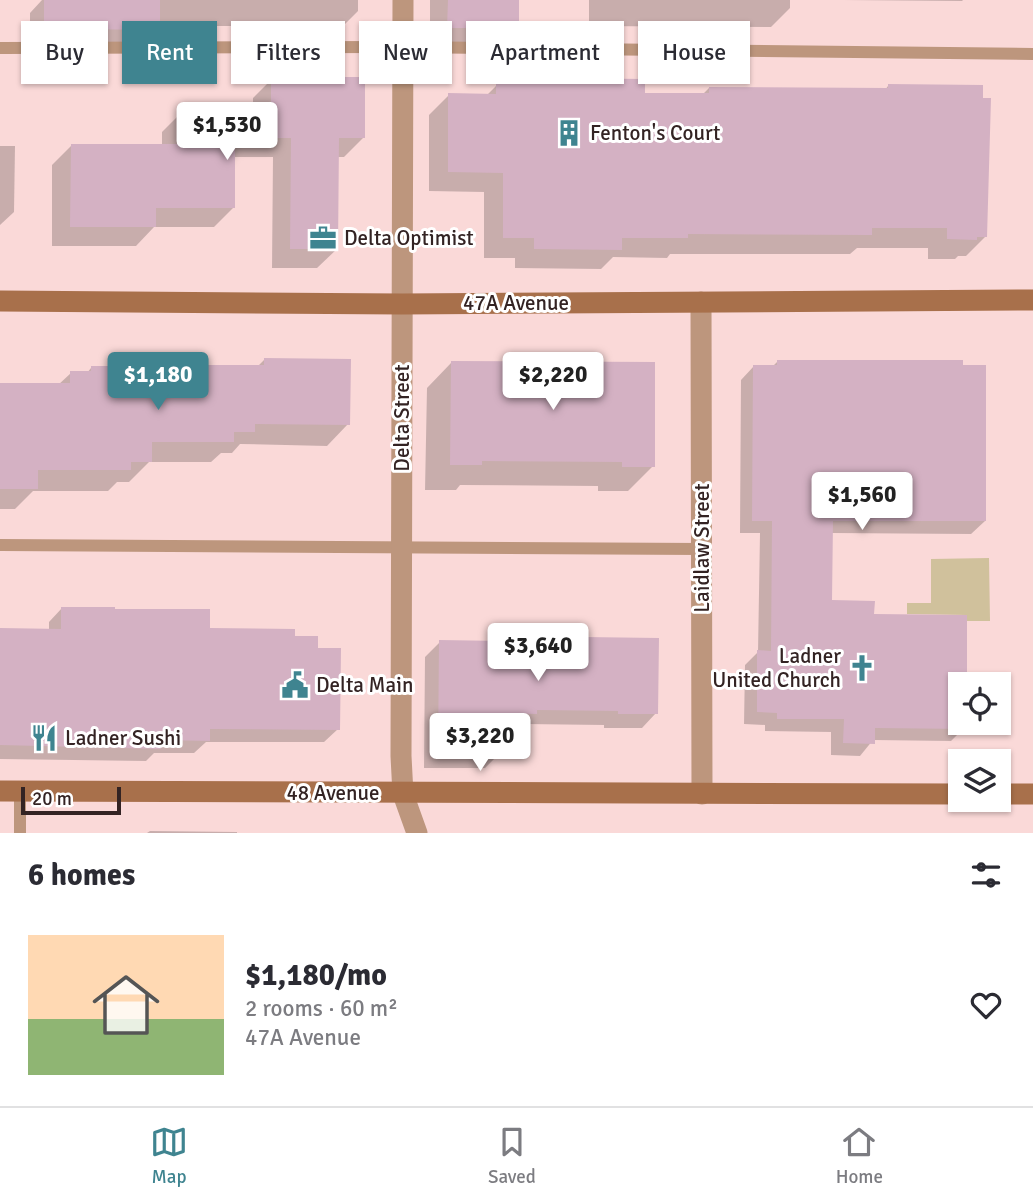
<!DOCTYPE html>
<html lang="en">
<head>
<meta charset="utf-8">
<style>
	body { margin:0; font-family:Signika,sans-serif; background:#f2f2f3; color:#2b2b33; height:100vh; display:flex; flex-direction:column; font-size:26px; white-space:nowrap }
	* { box-sizing:border-box; margin:0 }
	p { font-size:23px; color:#7c7c81 }
	.icon { flex:none; width:38px; height:38px; fill:none; stroke:currentColor; stroke-width:2; stroke-linecap:round; stroke-linejoin:round }
	.map { position:relative; height:833px; overflow:hidden }
	.sheet { display:flex; flex-direction:column; background:#fff; flex:1 }
	.sheet>* { flex:none }
	.top-card { position:absolute; left:21px; top:21px; width:992px; height:63px; display:flex; gap:14px }
	.buttons { position:absolute; left:948px; top:672px; display:grid; gap:14px }
	.buttons a { display:grid; place-items:center; width:63px; height:63px; border-radius:0px; background:#fff; box-shadow:0 2px 5px #0004; font-size:35px }
	.scale { position:absolute; left:21px; bottom:18px; width:100px; box-sizing:border-box; padding-left:7px; border:4px solid #332323; border-top:0; font-size:19px; line-height:24px; white-space:nowrap; color:#332323; -webkit-text-stroke:5px #fff; paint-order:stroke }
	.price { position:absolute; translate:-50% -60px; padding:0 16px; border-radius:7px; background:#fff; color:#222; font-size:23px; line-height:46px; filter:drop-shadow(0 2px 4px #0008) }
	.price::after { content:''; position:absolute; left:50%; top:42px; width:21px; height:16px; margin-left:-10px; background:inherit; clip-path:polygon(0 0,100% 0,50% 100%) }
	.price.current { background:#3f8490; color:#fff }
	ul { padding:0; list-style:none }
	li { display:flex; align-items:center; gap:21px; height:175px; padding:0 28px }
	li+li { border-top:2px solid #e1e1e2 }
	li span { display:grid; place-items:center; flex:none; width:196px; height:140px; border-radius:0px; color:#555 }
	li>.icon { margin-inline-start:auto }
	span .icon { width:84px; height:84px; fill:#fffc; stroke-width:1 }
	li b { font-size:30px }
	h2 { display:flex; justify-content:space-between; align-items:center; height:84px; padding:0 28px; font-size:30px }
	.tag { padding:0 24px; border-radius:0px; background:#fff; box-shadow:0 2px 5px #0004; font-size:24px; line-height:63px }
	.tag.current { background:#3f8490; color:#fff }
	.menu { display:flex; justify-content:space-around; align-items:center; height:98px; border-top:2px solid #e1e1e2; background:#fff; font-size:19px; color:#7c7c81 }
	.menu a { display:grid; justify-items:center; gap:4px }
	.menu .current { color:#3f8490 }
	.map>svg:first-child { display:block }
</style>
</head>
<body>
<div class="map">
<svg width="1033" height="833" viewBox="0 0 1033 833">
	<rect width="100%" height="100%" fill="#fad9d8"/>
	<!-- green -->
	<polygon fill="#d0c19c" points="989,558 990,621 967,621 967,615 907,614 907,603 931,603 931,559"/>
	<!-- shadow -->
	<g fill="#0003">
		<polygon points="42,0 358,0 358,11 343,26 158,26 158,29 144,44 56,43 56,39 30,39 30,13"/>
		<polygon points="430,0 518,0 517,28 499,46 430,45"/>
		<polygon points="589,0 790,0 790,8 771,27 589,26"/>
		<polygon points="843,0 963,0 962,1"/>
		<polygon points="272,79 364,137 344,157 338,157 337,249 317,268 272,268 273,157 233,157 233,208 214,227 154,227 136,246 52,246 52,165 71,146 162,146 162,132 181,113 253,113 253,98"/>
		<polygon points="546,80 643,94 703,94 709,88 885,90 888,86 986,236 966,256 958,256 955,259 928,259 928,248 857,248 850,254 670,254 667,258 613,257 601,269 515,268 515,258 484,258 484,192 429,191 429,115 449,95 487,95 496,86 540,86"/>
		<polygon points="0,146 15,146 14,212 0,225"/>
		<polygon points="264,360 348,424 327,446 240,444 232,453 221,453 211,462 149,462 129,482 117,482 108,491 33,491 15,509 0,509 0,385 58,385 71,373 87,373 91,368 133,372 190,372 195,367 257,367"/>
		<polygon points="778,361 985,521 971,534 831,533 831,602 872,616 966,617 965,684 961,684 961,723 965,723 964,728 951,741 873,740 860,756 831,755 831,732 765,731 765,725 744,724 745,665 758,652 760,533 740,533 741,380 754,366 773,366"/>
		<polygon points="451,363 653,466 628,491 598,491 598,486 460,485 456,490 425,490 427,388"/>
		<polygon points="62,608 208,630 294,638 316,650 338,729 324,742 206,742 194,753 154,753 146,761 0,759 0,630 49,630 49,622"/>
		<polygon points="504,638 656,713 642,728 604,728 604,725 524,724 520,728 500,727 500,753 485,768 424,768 425,657 440,642 499,642"/>
		<polygon points="150,831 237,832 237,833 147,833"/>
	</g>
	<!-- building -->
	<g fill="#d4b1c3">
		<polygon points="44,0 160,0 160,30 70,29 70,25 44,25"/>
		<polygon points="448,0 519,0 519,28 447,28"/>
		<polygon points="271,77 365,77 365,138 339,138 338,249 290,249 291,138 235,138 235,208 156,208 156,227 70,227 71,144 180,144 180,111 271,111"/>
		<polygon points="546,78 645,79 645,93 709,93 709,87 888,88 888,84 983,85 983,98 991,98 987,237 977,237 977,240 947,239 947,228 872,228 872,235 688,234 688,238 622,238 622,250 534,249 534,238 503,238 503,173 448,172 448,93 496,94 496,84 546,84"/>
		<polygon points="264,358 351,359 350,425 255,424 255,432 234,432 234,442 152,442 152,462 131,462 131,470 38,470 38,489 0,489 0,383 70,383 70,371 91,371 91,366 135,366 135,370 194,370 194,365 264,365"/>
		<polygon points="777,360 963,360 963,365 986,365 986,521 833,521 832,600 875,601 874,614 967,615 967,684 961,684 961,723 966,723 966,729 875,728 875,744 843,743 844,719 777,719 777,713 757,712 757,650 771,651 772,521 752,521 753,365 777,365"/>
		<polygon points="451,361 655,362 655,467 622,467 622,462 482,461 482,465 450,465"/>
		<polygon points="61,607 115,607 115,609 210,609 210,628 295,629 295,636 318,636 318,648 341,648 340,730 210,729 210,741 161,740 161,749 0,745 0,628 61,629"/>
		<polygon points="503,636 659,638 658,714 618,714 618,711 537,710 537,714 502,713 502,754 438,753 439,640 503,641"/>
	</g>
	<g fill="none" stroke-linecap="round" stroke-linejoin="round">
		<!-- lane -->
		<g stroke="#bd967d" stroke-width="12">
			<polyline points="0,48 403,47 1033,54"/>
			<polyline points="0,545 702,549"/>
			<polyline points="20,791 20,833"/>
		</g>
		<!-- street -->
		<g stroke="#bd967d" stroke-width="21">
			<polyline points="403,0 401,756 403,794 417,833"/>
			<polyline points="701,302 702,794"/>
		</g>
		<!-- secondary -->
		<g stroke="#a8704b" stroke-width="21">
			<polyline points="0,301 402,304 1033,300"/>
			<polyline points="0,791 961,794"/>
			<polyline points="999,794 1033,794"/>
		</g>
	</g>
	<!-- icons -->
	<defs>
		<symbol id="building-bare" viewBox="-9 -9 18 18"><path d="M-4-6H4V6H1V3H-1V6H-4ZM-2.5-4.3h1.7v1.8h-1.7ZM.8-4.3h1.7v1.8H.8ZM-2.5-1h1.7V.8h-1.7ZM.8-1h1.7V.8H.8Z" fill="#3f8490" stroke="#fff" stroke-width="2.5" paint-order="stroke"/></symbol>
		<symbol id="office-bare" viewBox="-9 -9 18 18"><path d="M-6-3h4V-5.5h4V-3h4V5H-6ZM-1-4.5V-3h2v-1.5ZM-6 0V1H6V0Z" fill="#3f8490" stroke="#fff" stroke-width="2.5" paint-order="stroke"/></symbol>
		<symbol id="church-bare" viewBox="-9 -9 18 18"><path d="M-1.2-6h2.4v3.5h3.3v2.4h-3.3V6h-2.4V-.1h-3.3v-2.4h3.3Z" fill="#3f8490" stroke="#fff" stroke-width="2.5" paint-order="stroke"/></symbol>
		<symbol id="civic-bare" viewBox="-9 -9 18 18"><path d="M-.6-6.5H3V-4.5H.6V-3L4-1V1h2V6H-6V1h2V-1L-.6-3ZM-1.2 2.5V6h2.4V2.5Z" fill="#3f8490" stroke="#fff" stroke-width="2.5" paint-order="stroke"/></symbol>
		<symbol id="restaurant-bare" viewBox="-9 -9 18 18"><path d="M-5-6h1v4h1v-4h1v4h1v-4h1v5L-1.5 .5V6h-2V.5L-5-1ZM5-6V6H3V1.5H1.5Q1.5-4 5-6Z" fill="#3f8490" stroke="#fff" stroke-width="2.5" paint-order="stroke"/></symbol>
	</defs>
	<g fill-rule="evenodd">
		<use href="#building-bare" x="550" y="114" width="38" height="38"/>
		<use href="#office-bare" x="304" y="219" width="38" height="38"/>
		<use href="#church-bare" x="843" y="649" width="38" height="38"/>
		<use href="#civic-bare" x="276" y="666" width="38" height="38"/>
		<use href="#restaurant-bare" x="25" y="719" width="38" height="38"/>
	</g>
	<g text-anchor="middle" stroke-width="6" stroke-linejoin="round" paint-order="stroke">
		<!-- poi labels -->
		<g font-size="21" fill="#332323" stroke="#fff" text-anchor="start">
			<text x="590" y="140">Fenton's Court</text>
			<text x="344" y="245">Delta Optimist</text>
			<text x="841" y="663" text-anchor="end">Ladner<tspan x="841" dy="24">United Church</tspan></text>
			<text x="316" y="692">Delta Main</text>
			<text x="65" y="745">Ladner Sushi</text>
		</g>
		<!-- street labels -->
		<g font-size="21" fill="#332323" stroke="#fff">
			<text x="516" y="310">47A Avenue</text>
			<text transform="translate(402 418) rotate(-90)" y="7">Delta Street</text>
			<text transform="translate(702 548) rotate(-90)" y="7">Laidlaw Street</text>
			<text x="333" y="800">48 Avenue</text>
		</g>
	</g>
</svg>
<div class="buttons">
<a><svg class="icon" aria-label="locate" viewBox="0 0 24 24"><circle cx="12" cy="12" r="6"/><path d="M12 2v4M12 18v4M2 12h4M18 12h4"/></svg></a>
<a><svg class="icon" aria-label="layers" viewBox="0 0 24 24"><path d="M12 4l9 5-9 5-9-5zM3 14l9 5 9-5"/></svg></a>
</div>
<div class="scale">20 m</div>
<b class="price" style="left:227px;top:162px">$1,530</b>
<b class="price current" style="left:158px;top:412px">$1,180</b>
<b class="price" style="left:553px;top:412px">$2,220</b>
<b class="price" style="left:862px;top:532px">$1,560</b>
<b class="price" style="left:538px;top:683px">$3,640</b>
<b class="price" style="left:480px;top:773px">$3,220</b>
<div class="top-card">
<a class="tag">Buy</a>
<a class="tag current">Rent</a>
<a class="tag">Filters</a>
<a class="tag">New</a>
<a class="tag">Apartment</a>
<a class="tag">House</a>
</div>
</div>
<section class="sheet">
<h2>6 homes<svg class="icon" aria-label="filters" viewBox="0 0 24 24"><path d="M4 7h16M4 17h16"/><circle cx="9" cy="7" r="2"/><circle cx="15" cy="17" r="2"/></svg></h2>
<ul>
<li><span style="background:linear-gradient(#ffd9b3 60%,#8fb573 0)"><svg class="icon" aria-label="home" viewBox="0 0 24 24"><path d="M3 11l9-7 9 7M6 9v11h12V9"/></svg></span><div><b>$1,180/mo</b><p>2 rooms · 60 m²</p><p>47A Avenue</p></div><svg class="icon" aria-label="heart" viewBox="0 0 24 24"><path d="M12 20l-8-8c-3-5 5-10 8-4 3-6 11-1 8 4z"/></svg></li>
</ul>
</section>
<nav class="menu">
<a class="current"><svg class="icon" aria-label="map" viewBox="0 0 24 24"><path d="M3 6l6-2 6 2 6-2v14l-6 2-6-2-6 2zM9 4v14M15 6v14"/></svg>Map</a>
<a><svg class="icon" aria-label="saved" viewBox="0 0 24 24"><path d="M7 4h10v16l-5-4-5 4z"/></svg>Saved</a>
<a><svg class="icon" aria-label="home" viewBox="0 0 24 24"><path d="M3 11l9-7 9 7M6 9v11h12V9"/></svg>Home</a>
</nav>
</body>
</html>
